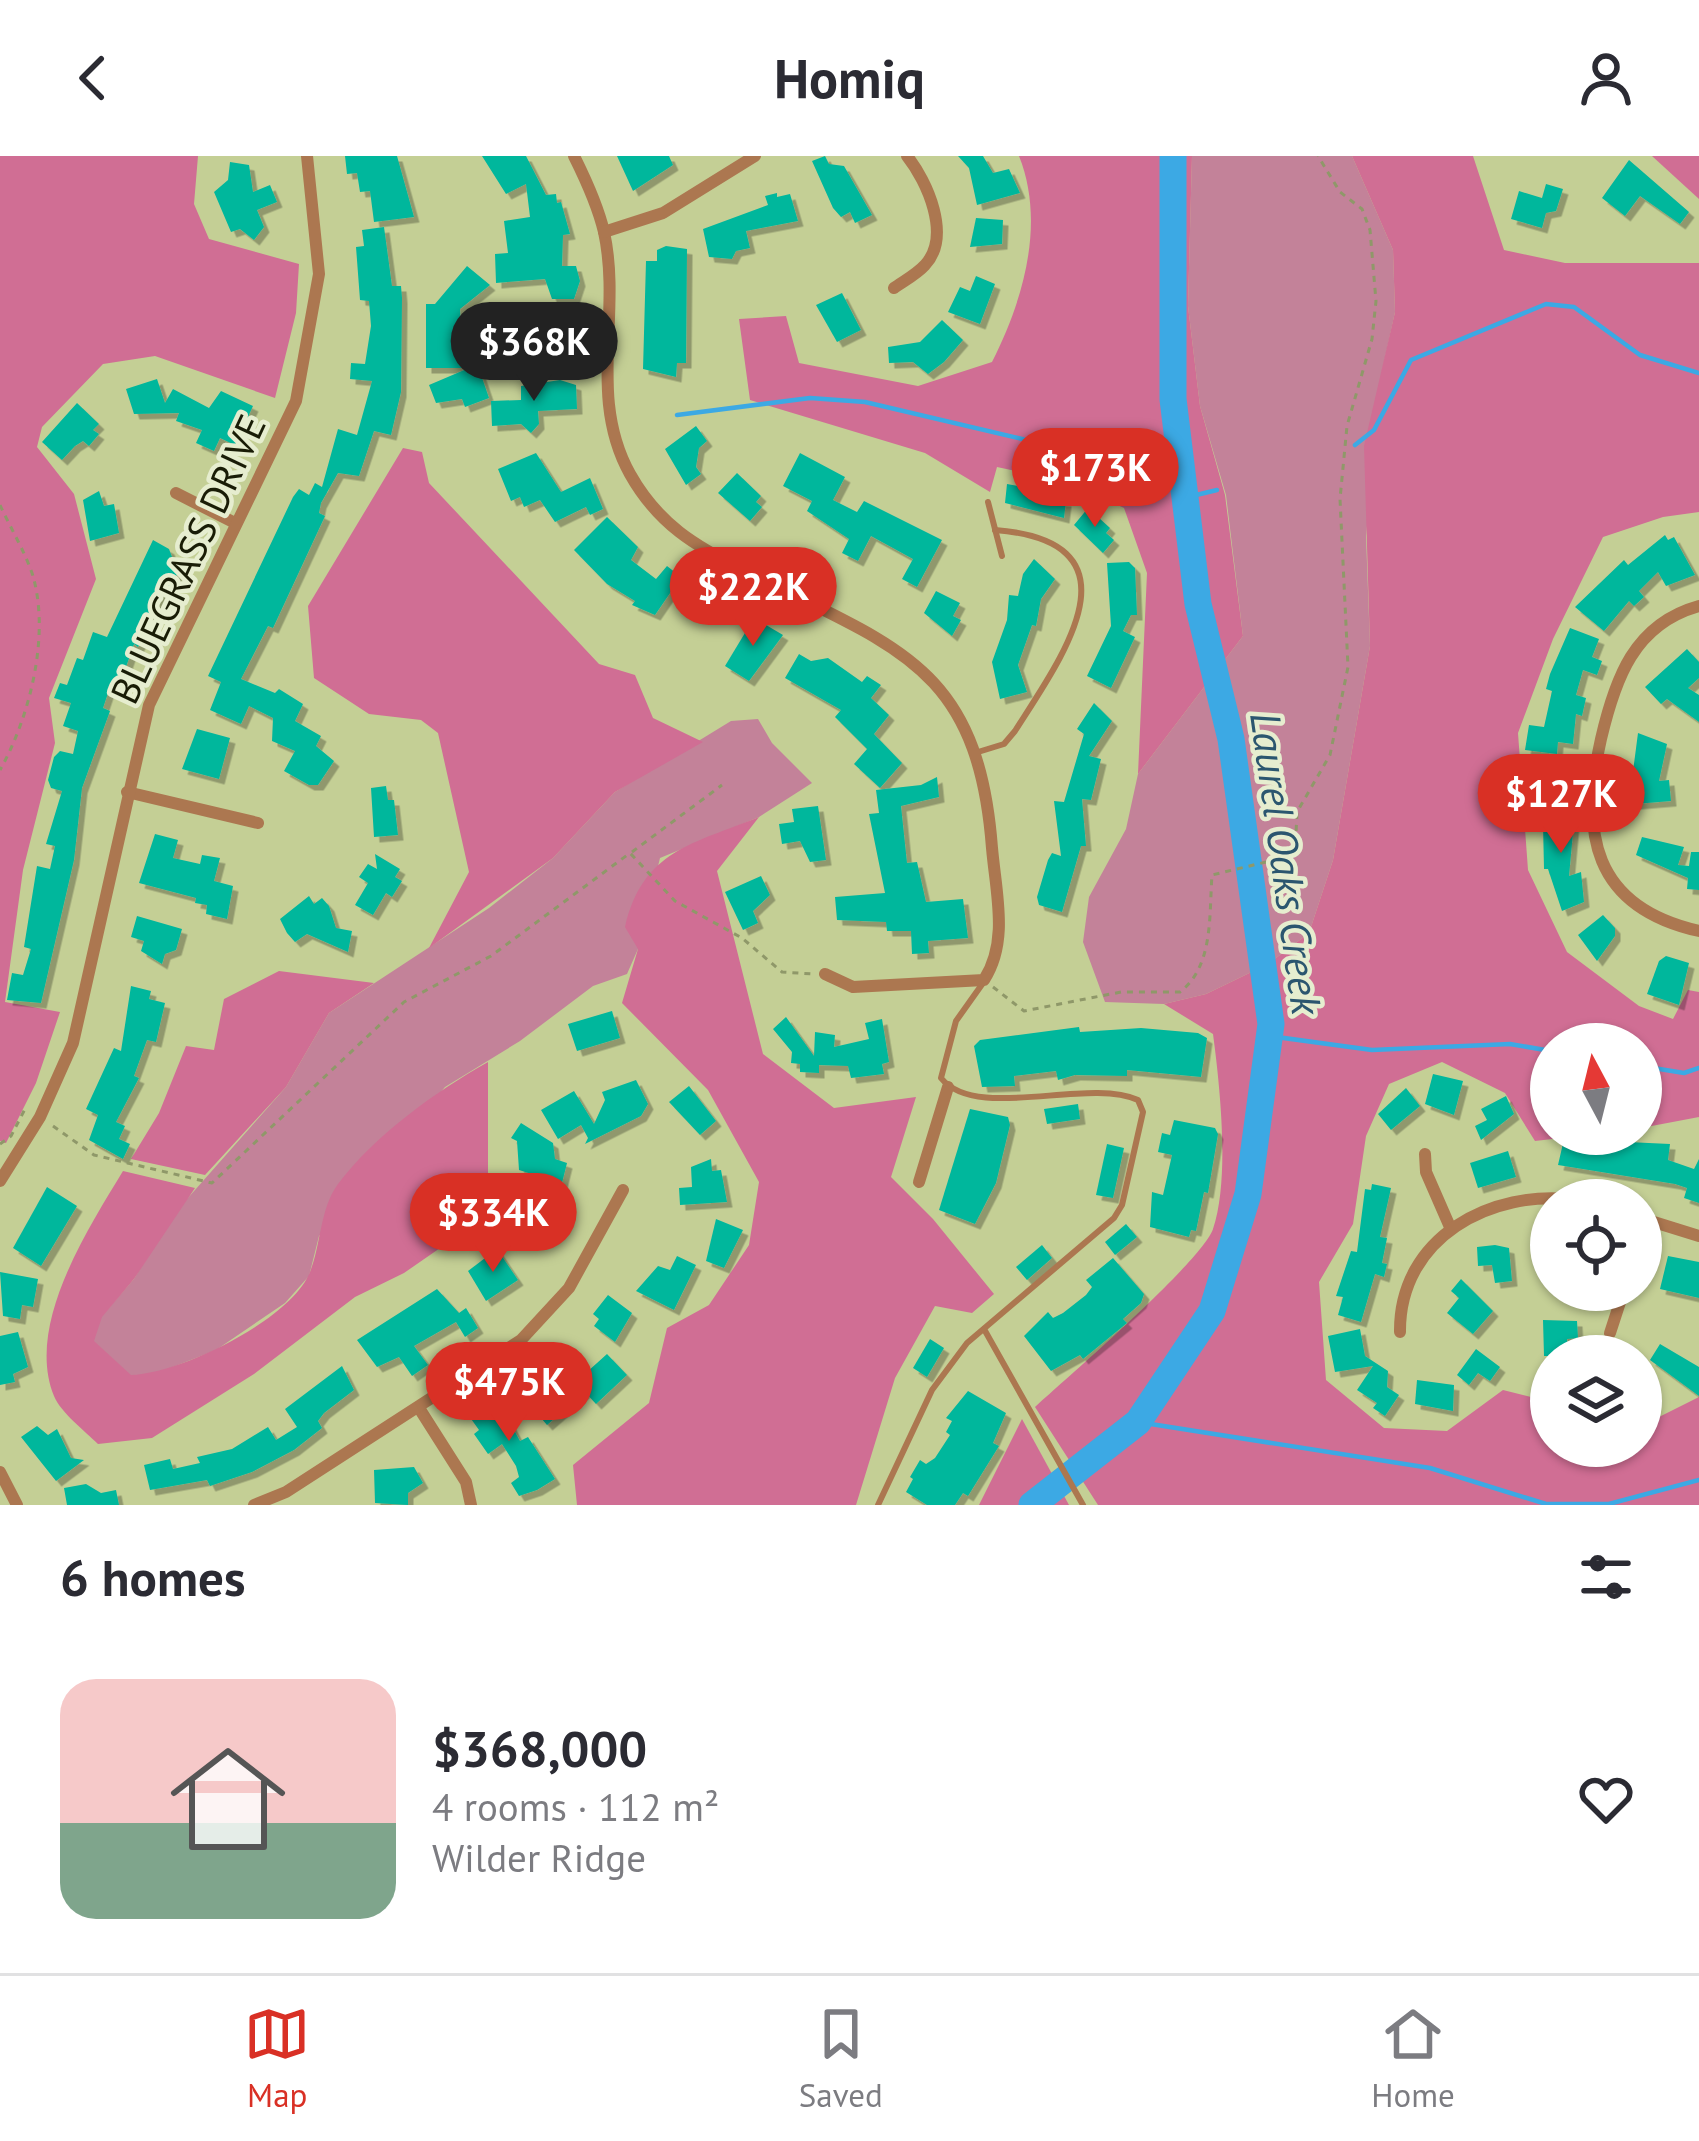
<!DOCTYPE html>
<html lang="en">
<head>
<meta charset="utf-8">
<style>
	body { margin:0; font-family:"PT Sans",sans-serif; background:#f7f7f7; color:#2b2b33; height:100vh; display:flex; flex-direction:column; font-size:45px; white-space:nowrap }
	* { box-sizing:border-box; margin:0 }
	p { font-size:39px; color:#7c7c81 }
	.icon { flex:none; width:66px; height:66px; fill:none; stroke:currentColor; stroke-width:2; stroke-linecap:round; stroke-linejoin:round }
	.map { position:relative; height:1349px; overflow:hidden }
	.side { display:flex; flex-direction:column; background:#fff; flex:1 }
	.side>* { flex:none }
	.needle { width:78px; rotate:353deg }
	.fabs { position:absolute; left:1530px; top:867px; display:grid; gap:24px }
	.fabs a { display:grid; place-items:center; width:132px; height:132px; border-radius:50%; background:#fff; box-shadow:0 3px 9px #0004; font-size:60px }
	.price { position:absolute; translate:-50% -102px; padding:0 27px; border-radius:42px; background:#d93025; color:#fff; font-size:39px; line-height:78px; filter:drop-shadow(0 3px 6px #0008) }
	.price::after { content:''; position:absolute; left:50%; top:72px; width:36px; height:27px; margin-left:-18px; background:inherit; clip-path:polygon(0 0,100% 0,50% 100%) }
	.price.current { background:#222; color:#fff }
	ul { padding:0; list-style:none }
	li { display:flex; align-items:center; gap:36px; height:300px; padding:0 60px }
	li span { display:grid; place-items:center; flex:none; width:336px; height:240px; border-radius:36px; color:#555 }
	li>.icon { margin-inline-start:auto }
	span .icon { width:144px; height:144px; fill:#fffc; stroke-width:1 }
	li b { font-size:51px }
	h2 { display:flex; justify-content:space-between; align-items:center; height:144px; padding:0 60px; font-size:51px }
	header { display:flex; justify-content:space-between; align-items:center; height:156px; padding:0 60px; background:#fff; font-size:54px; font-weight:600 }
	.tab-bar { display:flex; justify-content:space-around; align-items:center; height:168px; border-top:3px solid #e1e1e2; background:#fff; font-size:33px; color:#7c7c81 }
	.tab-bar a { display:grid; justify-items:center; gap:6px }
	.tab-bar .current { color:#d93025 }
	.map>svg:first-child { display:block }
</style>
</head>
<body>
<header><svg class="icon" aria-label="back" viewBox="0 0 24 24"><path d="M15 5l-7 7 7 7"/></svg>Homiq<svg class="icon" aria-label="person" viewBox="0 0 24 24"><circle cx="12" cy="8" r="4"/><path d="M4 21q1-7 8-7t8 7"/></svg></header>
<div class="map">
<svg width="1699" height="1349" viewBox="0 0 1699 1349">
	<defs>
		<filter id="shadow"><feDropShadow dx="5.5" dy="5.5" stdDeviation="0" flood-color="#0004"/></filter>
	</defs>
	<rect width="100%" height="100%" fill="#c4cf95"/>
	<!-- green -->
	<g fill="#c38299">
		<polygon points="1192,0 1352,0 1393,94 1395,156 1381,220 1366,380 1370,490 1333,704 1309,777 1268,808 1206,838 1164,848 1105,846 1083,786 1089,741 1126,673 1138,618 1243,480 1226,339 1200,250 1188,150"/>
		<polygon points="758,563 772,587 812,627 759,661 660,702 638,793 627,818 593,830 520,885 445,931 319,1080 309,1120 285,1147 216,1194 155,1218 131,1220 93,1185 101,1161 134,1123 172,1060 286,931 329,857 489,752 553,702 615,636 731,565"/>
	</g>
	<!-- forest -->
	<g fill="#d06e94">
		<polygon points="0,0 198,0 194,48 209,83 299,108 296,157 275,242 155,200 103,208 42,271 37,291 74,338 96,423 49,542 55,587 23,714 5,846 60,856 36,927 6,987 0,985"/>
		<path d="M1019 0H1192L1188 150 1200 250 1225 339 1243 480 1138 618 1147 417 1124 352 1072 327 997 311 990 336 925 297 750 244 739 163 786 160 799 207 918 230 992 206C1023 145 1046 67 1019 0Z"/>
		<path d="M1352 0H1473L1504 94 1565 107H1699V356L1663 361 1603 381 1553 483 1518 577 1528 714 1567 796 1639 850 1673 863 1688 834 1699 836V961L1641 972V888H1551V978H1595L1535 985 1505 937 1442 906 1389 928 1366 980 1353 1068 1319 1126 1326 1224 1384 1272 1447 1275 1503 1234 1551 1246V1290H1641V1270L1699 1241V1349H1098L1035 1251C1067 1222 1203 1104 1213 1073 1230 1023 1220 930 1213 878L1164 848 1206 838 1268 808 1309 777 1333 704 1370 490 1364 290 1395 156 1393 94Z"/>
		<polygon points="1652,0 1699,0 1699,43"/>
		<polygon points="403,292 422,296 429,327 599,508 635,519 653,562 703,586 615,636 553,702 429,792 469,716 438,577 421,564 369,558 314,522 308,450"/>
		<path d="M759 661 717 715 763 898 834 952 916 941 891 1021 933 1063 994 1138 972 1157 935 1150 895 1222 856 1349H577L573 1309 649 1247 667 1172 709 1149 749 1089 759 1026 708 934 622 847 638 793 625 771C643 694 693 688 759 661Z"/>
		<polygon points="279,815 374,827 329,857 286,931 205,1019 131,1003 159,957 186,890 214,894 224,843"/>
		<path d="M488 906V1043L469 1072 404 1117 355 1141 254 1218 152 1282 98 1288C85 1275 61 1257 54 1240 25 1169 88 1073 123 1015L195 1032 134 1123 102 1161 94 1185 131 1219C179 1218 291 1164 310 1116 321 1089 320 1052 338 1028 375 979 435 936 488 906Z"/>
		<polygon points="1022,1263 1069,1349 979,1349"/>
	</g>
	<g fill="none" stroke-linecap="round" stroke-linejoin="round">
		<!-- stream -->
		<g stroke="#3ca9e4" stroke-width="4.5">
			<polyline points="677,259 810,242 865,246 1184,321"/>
			<polyline points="1355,289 1374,274 1411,204 1546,148 1574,151 1640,199 1699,217"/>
			<polyline points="1188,341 1217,334"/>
			<polyline points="1269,880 1372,894 1510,888 1551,895"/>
			<polyline points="1641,910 1684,917 1699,912"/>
			<polyline points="1138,1266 1430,1312 1546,1348 1609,1348 1699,1324"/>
		</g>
		<!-- river -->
		<polyline stroke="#3ca9e4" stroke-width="27" points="1032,1349 1138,1266 1212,1155 1248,1038 1271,868 1231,583 1198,448 1173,243 1173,0"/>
	</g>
	<!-- building -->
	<g fill="#00b79c" filter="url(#shadow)">
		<polygon points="345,0 397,0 414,61 374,66 370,35 360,36 357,17 347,18"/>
		<polygon points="482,0 526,0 546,39 556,38 557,47 561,46 570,78 563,79 562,110 576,110 580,125 574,143 552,143 545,123 496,127 495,98 508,97 504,65 530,61 526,28 506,38"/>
		<polygon points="617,0 669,0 673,9 633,35"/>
		<polygon points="825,0 829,8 844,10 872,59 855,67 850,56 841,61 833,52 812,5"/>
		<polygon points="958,0 983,0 993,17 1009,13 1020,37 977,49 969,12"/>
		<polygon points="1629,4 1689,56 1680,68 1640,40 1625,60 1602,42"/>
		<polygon points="230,6 249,9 253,36 270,29 277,46 257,54 264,71 254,84 240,73 231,76 214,36 228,24"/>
		<polygon points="1546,28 1563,33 1556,55 1546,57 1542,72 1511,63 1519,35 1542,42"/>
		<polygon points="777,37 777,41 790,38 798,65 746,75 750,92 736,95 732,103 709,101 703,73 768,49 765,40"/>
		<polygon points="976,62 1003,64 1002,88 970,91"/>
		<polygon points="384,71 392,130 401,130 402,142 401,236 391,279 374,275 359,320 338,317 321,347 319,357 325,360 273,472 268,470 241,523 275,537 279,533 303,548 295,565 321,580 316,590 334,605 318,629 309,629 284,615 295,595 272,585 273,562 249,550 241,568 210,554 221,526 208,520 293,341 299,333 309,339 315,327 322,331 338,273 357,279 372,225 350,223 351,207 365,208 371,170 369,145 360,144 356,91 364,90 362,74"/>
		<polygon points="666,90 687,93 686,207 677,207 676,221 643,213 646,105 657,105 657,94"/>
		<polygon points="467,110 490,129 460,153 461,187 470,187 489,242 465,251 462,243 436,247 429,229 469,212 426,212 426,148 435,148"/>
		<polygon points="976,120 995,128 980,168 948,156 960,131 970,135"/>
		<polygon points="842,137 861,174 837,186 816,149"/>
		<polygon points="942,164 963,184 944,206 928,218 913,206 889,207 888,191 920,186"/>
		<polygon points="157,223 165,247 173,233 209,252 221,235 253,250 235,289 220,282 214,295 196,287 202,274 176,265 179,257 134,258 126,233"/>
		<polygon points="560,224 576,229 577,253 538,255 539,268 531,277 521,268 492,270 491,245 521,244 521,230"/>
		<polygon points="77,247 99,268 93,274 99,278 89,290 83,285 75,290 62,304 42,286"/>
		<polygon points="696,270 707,285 699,292 696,311 701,318 686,329 665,293"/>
		<polygon points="536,297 561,336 590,322 603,353 590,359 586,351 555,366 540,344 524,351 520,341 511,345 498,313"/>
		<polygon points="800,297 845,321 833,344 857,356 864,345 942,384 917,431 902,423 913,403 871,380 858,405 842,397 849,383 807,355 812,345 783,330"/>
		<polygon points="737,317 761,340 756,346 762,351 750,365 718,337"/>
		<polygon points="1007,328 1056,337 1055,344 1066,345 1064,362 1005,347"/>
		<polygon points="99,335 104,350 114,348 119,377 90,385 83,344"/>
		<polygon points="1088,352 1110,372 1106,377 1114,384 1103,397 1074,369"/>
		<polygon points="607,361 638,391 631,404 656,423 667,410 681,421 655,459 632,449 635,445 607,428 574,394"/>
		<polygon points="1665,379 1668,384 1674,381 1695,419 1666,430 1658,416 1639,435 1644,441 1634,450 1629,445 1604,475 1575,451 1624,404 1628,409"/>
		<polygon points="153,384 169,393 178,417 148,461 142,472 147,475 138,491 134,488 119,531 111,528 103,552 110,555 82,632 74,704 41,847 7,844 12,817 23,819 31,793 24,791 37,710 50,713 55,690 46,688 62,635 51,632 48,624 54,601 60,595 73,598 78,575 63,570 71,547 54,542 60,527 67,529 77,502 83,504 93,476 107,481"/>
		<polygon points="1034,403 1055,423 1041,443 1036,470 1032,469 1018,509 1027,536 1000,543 992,506 1007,464 1009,439 1018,440 1023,418"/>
		<polygon points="1129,406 1135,412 1137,459 1131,459 1123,475 1135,481 1111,532 1087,520 1111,470 1107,407"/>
		<polygon points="936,435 960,447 953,460 961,464 952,480 924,457"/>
		<polygon points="754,462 783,479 749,525 725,510"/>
		<polygon points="1570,472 1599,483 1592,501 1602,505 1597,519 1583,514 1576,539 1586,542 1582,560 1576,558 1573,588 1558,586 1557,598 1525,594 1529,569 1544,571 1552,535 1546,533 1550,518"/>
		<polygon points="1687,493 1699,506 1699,522 1688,532 1699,539 1699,566 1667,543 1661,548 1645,531"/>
		<polygon points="799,498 811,505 828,502 862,526 867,520 881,529 871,542 889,559 874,578 902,607 880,632 854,608 867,593 835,561 841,554 785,522"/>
		<polygon points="1094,547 1112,565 1089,600 1101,603 1091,644 1082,643 1086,690 1081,690 1062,756 1039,749 1037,741 1048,704 1052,697 1061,700 1054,645 1064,646 1084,578 1077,573"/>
		<polygon points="197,573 230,582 219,623 182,613"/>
		<polygon points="1638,577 1667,588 1659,625 1669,624 1671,645 1635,648 1634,637 1624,638 1623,624 1632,623"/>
		<polygon points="937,621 939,641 901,650 907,707 917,706 926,746 963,743 968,782 928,785 929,797 912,798 911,775 887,775 886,766 837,764 835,741 885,737 869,658 879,657 876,634 921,629"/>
		<polygon points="386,630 388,644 394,644 398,679 374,681 371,632"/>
		<polygon points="818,650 826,704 810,706 800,685 782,688 779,668 794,666 792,653"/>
		<polygon points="1575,655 1569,720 1581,716 1584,746 1562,755 1548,713 1544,713 1543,668 1537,670 1537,656"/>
		<polygon points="155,678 178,684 173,702 200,708 202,699 220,702 214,725 233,730 227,763 206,758 207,749 195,747 196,742 139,727"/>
		<polygon points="1642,681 1684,691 1678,709 1689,710 1691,696 1699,696 1699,734 1687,733 1688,722 1636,699"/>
		<polygon points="375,698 400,713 395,721 402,725 392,741 386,737 373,759 355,749 368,727 359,721 368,708 377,713"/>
		<polygon points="761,720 770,739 753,755 758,767 743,774 725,736"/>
		<polygon points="309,740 314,748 322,742 329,750 336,772 352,775 348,796 307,778 295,786 287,777 280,763"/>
		<polygon points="1603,759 1615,772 1615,780 1597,805 1578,779"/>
		<polygon points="137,760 182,773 176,794 165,798 162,808 141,795 144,785 131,781"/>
		<polygon points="1666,800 1689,807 1679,849 1647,838 1659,805"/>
		<polygon points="131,830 151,835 149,843 165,847 156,886 147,884 134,920 139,922 116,966 125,970 119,983 130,988 123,1003 89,984 98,959 86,953 114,892 121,895"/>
		<polygon points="612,855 620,882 577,895 568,868"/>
		<polygon points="786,861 814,900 815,876 835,879 834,891 869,883 865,867 882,863 889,906 882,908 884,918 851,922 848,910 819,909 819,917 800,916 800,908 791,907 792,896 773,873"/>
		<polygon points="1079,871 1080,876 1141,872 1198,877 1207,882 1201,921 1127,914 1127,920 1075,919 1058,924 1056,915 1014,920 1015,930 982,931 974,890 980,884"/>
		<polygon points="1433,918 1463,925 1454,959 1425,948"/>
		<polygon points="636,924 648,948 641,960 585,988 588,982 581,969 558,983 541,954 574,935 594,968 605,944 602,936"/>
		<polygon points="689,930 716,965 700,979 669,946"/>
		<polygon points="1406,932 1420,950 1391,974 1378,958"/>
		<polygon points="1506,940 1514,958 1481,984 1475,970 1487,964 1481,953"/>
		<polygon points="1078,948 1080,963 1047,968 1044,953"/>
		<polygon points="970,953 1008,961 1010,969 996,1027 975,1068 939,1054"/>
		<polygon points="1174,964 1215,972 1218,978 1208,1037 1204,1036 1196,1075 1191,1074 1189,1081 1150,1071 1152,1036 1163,1039 1172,999 1158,996 1162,977 1170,979"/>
		<polygon points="521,967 553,987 555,1003 567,1007 558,1043 568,1049 560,1065 551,1060 539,1084 509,1068 535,1019 519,1014 517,985 511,982"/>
		<polygon points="1564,983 1670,988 1668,1004 1694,1013 1699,1003 1699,1047 1684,1042 1687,1032 1675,1028 1558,1009"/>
		<polygon points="1107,988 1124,992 1113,1042 1096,1039"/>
		<polygon points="1508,995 1516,1021 1478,1032 1470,1007"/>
		<polygon points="711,1003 712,1015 721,1014 727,1046 680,1049 679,1032 692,1031 691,1011"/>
		<polygon points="1372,1028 1391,1032 1380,1081 1387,1082 1382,1107 1387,1108 1384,1121 1375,1118 1361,1166 1338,1159 1343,1141 1336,1140 1351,1095 1357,1096 1365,1033 1371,1034"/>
		<polygon points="47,1031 77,1050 41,1110 13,1092"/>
		<polygon points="716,1063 743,1074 724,1112 706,1105"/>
		<polygon points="1126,1068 1137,1081 1115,1099 1105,1086"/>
		<polygon points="1042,1089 1052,1102 1027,1124 1016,1111"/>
		<polygon points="1495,1089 1509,1092 1512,1125 1495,1127 1492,1109 1478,1110 1477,1091"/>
		<polygon points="497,1093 518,1124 486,1145 468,1115"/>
		<polygon points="677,1100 696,1109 674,1154 636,1135 658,1110 670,1114"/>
		<polygon points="1668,1100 1699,1106 1699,1142 1660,1133"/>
		<polygon points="1113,1102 1144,1138 1141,1147 1123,1163 1127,1167 1083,1203 1080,1199 1051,1215 1024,1180 1048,1156 1053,1162 1063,1157 1086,1139 1092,1131 1086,1124"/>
		<polygon points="0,1116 38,1123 33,1151 22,1149 20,1163 3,1160"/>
		<polygon points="1461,1123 1493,1155 1473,1178 1447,1157 1459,1142 1451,1135"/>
		<polygon points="437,1133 459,1157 466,1152 478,1172 465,1181 456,1166 414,1190 428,1209 412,1220 399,1201 377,1211 357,1184"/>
		<polygon points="608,1139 632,1157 615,1186 594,1170 599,1163 593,1158"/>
		<polygon points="1543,1164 1577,1165 1578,1182 1567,1183 1568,1200 1544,1200"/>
		<polygon points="1360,1173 1365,1200 1388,1215 1387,1231 1399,1239 1385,1260 1373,1252 1377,1247 1357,1234 1373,1210 1335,1216 1328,1180"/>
		<polygon points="18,1176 28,1211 13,1218 15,1226 0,1229 0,1180"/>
		<polygon points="930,1183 944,1192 927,1221 913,1212"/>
		<polygon points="1660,1188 1699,1211 1699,1240 1650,1204"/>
		<polygon points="1476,1193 1500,1211 1490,1225 1478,1217 1469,1229 1457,1219"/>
		<polygon points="607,1198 627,1219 596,1248 585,1236 547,1269 514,1230 529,1218 539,1230 575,1202 587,1216"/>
		<polygon points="342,1210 354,1234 324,1257 318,1265 322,1272 294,1294 252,1316 210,1330 207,1324 150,1334 144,1309 170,1303 173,1313 200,1307 197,1301 232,1293 268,1271 276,1284 297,1271 285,1253"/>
		<polygon points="1417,1224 1454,1229 1453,1255 1415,1248"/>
		<polygon points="492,1234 520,1285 528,1281 555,1323 537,1334 519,1340 511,1327 519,1321 516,1310 502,1288 488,1298 474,1278 479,1274 464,1253"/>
		<polygon points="968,1235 1006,1257 993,1287 999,1290 968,1340 963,1337 955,1349 927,1349 906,1336 913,1323 910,1321 920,1304 926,1308 935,1302 950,1279 946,1276 952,1265 946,1262"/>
		<polygon points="37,1270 48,1279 57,1273 71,1302 84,1304 56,1325 21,1281"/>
		<polygon points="414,1311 423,1327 408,1337 408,1349 375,1347 374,1314"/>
		<polygon points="86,1328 101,1337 116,1334 119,1349 67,1349 64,1332"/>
	</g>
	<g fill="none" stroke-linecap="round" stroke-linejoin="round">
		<!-- path -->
		<g stroke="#8f9869" stroke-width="3" stroke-dasharray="6 6" stroke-linecap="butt">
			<path d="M0 349C10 371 24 394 32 417 51 477 30 561 0 614"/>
			<polyline points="632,696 722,629"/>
			<path d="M993 831 1024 855 1121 836H1180C1214 810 1209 758 1212 719L1295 699 1297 656 1330 599 1348 511 1340 343 1347 270 1372 183 1376 145 1370 74 1362 53 1340 36 1318 0"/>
			<polyline points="53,970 94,999 212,1027 404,846 491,800 630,697 675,745 742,782 782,816 813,818"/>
			<polyline points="0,988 11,980 25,953"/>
		</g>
		<!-- lane -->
		<g stroke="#ac7750" stroke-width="6">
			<polyline points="988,346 1002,400"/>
			<path d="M978 596 1004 588 1015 575C1060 504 1148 386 995 374"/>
			<polyline points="984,1173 1083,1349"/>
			<path d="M878 1349 932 1234 967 1187 1114 1062 1122 1049 1143 956 1138 944C1087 921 976 966 941 922L956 865 983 827"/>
		</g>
		<!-- street -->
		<g stroke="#ac7750" stroke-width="12">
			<path d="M574 0C586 24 598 50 604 76 622 158 587 241 630 318 658 368 695 390 745 415 894 491 978 507 992 692 996 738 1009 785 984 824L853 831 825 818"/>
			<polyline points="604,76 663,57 755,0"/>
			<path d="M894 132C904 125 917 118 925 109 952 80 927 25 907 0"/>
			<polyline points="518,183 606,183"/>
			<polyline points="176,337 235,367"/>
			<path d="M1699 450C1634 468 1615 523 1601 583 1580 676 1592 751 1699 775"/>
			<polyline points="127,636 258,667"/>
			<polyline points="1425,998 1426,1016 1450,1071"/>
			<polyline points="0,1025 40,961 73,887 149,549 296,245 319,118 307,0"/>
			<polyline points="919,1026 948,931"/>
			<polyline points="1641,1062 1699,1080"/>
			<path d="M1400 1176C1399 1082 1491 1032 1577 1044"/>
			<polyline points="1610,1177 1624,1134"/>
			<polyline points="419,1252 466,1326 471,1349"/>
			<polyline points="0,1316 17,1349"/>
			<polyline points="254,1349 286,1336 521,1184 569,1132 623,1034"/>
		</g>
	</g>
	<g text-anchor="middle" stroke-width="9" stroke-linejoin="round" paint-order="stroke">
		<!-- street labels -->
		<g font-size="39" fill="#191c06" stroke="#e6edcf">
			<text transform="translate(188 403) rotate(-65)" y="14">BLUEGRASS DRIVE</text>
		</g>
		<!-- water labels -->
		<g font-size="42" font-style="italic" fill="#2b566f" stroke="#e6edcf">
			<text transform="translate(1286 707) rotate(82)" y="15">Laurel Oaks Creek</text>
		</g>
	</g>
</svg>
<div class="fabs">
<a><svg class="needle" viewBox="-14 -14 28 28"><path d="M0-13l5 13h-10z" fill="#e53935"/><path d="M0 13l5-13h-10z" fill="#7c7c81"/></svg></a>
<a><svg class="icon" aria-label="locate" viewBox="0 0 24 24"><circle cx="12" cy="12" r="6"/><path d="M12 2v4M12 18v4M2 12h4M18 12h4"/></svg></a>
<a><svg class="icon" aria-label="layers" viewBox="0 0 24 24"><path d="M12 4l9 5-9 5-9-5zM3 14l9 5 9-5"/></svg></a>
</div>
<b class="price current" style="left:534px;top:248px">$368K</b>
<b class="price" style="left:1095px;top:374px">$173K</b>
<b class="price" style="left:753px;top:493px">$222K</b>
<b class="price" style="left:1561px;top:700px">$127K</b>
<b class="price" style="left:493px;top:1119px">$334K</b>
<b class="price" style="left:509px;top:1288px">$475K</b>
</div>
<section class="side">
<h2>6 homes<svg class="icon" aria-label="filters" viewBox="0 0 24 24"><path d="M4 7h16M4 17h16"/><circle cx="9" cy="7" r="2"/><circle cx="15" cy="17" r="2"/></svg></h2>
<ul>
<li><span style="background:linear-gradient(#f6c9c9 60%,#7fa58c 0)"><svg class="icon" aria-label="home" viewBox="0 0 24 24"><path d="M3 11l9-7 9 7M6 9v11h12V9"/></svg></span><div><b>$368,000</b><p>4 rooms · 112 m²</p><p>Wilder Ridge</p></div><svg class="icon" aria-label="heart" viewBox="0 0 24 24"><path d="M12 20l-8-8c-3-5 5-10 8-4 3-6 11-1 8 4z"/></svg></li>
</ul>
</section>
<nav class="tab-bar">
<a class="current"><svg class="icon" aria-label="map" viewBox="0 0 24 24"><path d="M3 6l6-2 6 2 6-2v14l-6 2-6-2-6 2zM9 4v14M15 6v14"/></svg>Map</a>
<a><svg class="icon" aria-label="saved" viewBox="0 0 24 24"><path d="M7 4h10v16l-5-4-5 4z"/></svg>Saved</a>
<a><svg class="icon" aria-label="home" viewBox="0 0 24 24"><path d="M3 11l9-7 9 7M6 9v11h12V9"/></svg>Home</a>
</nav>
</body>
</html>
